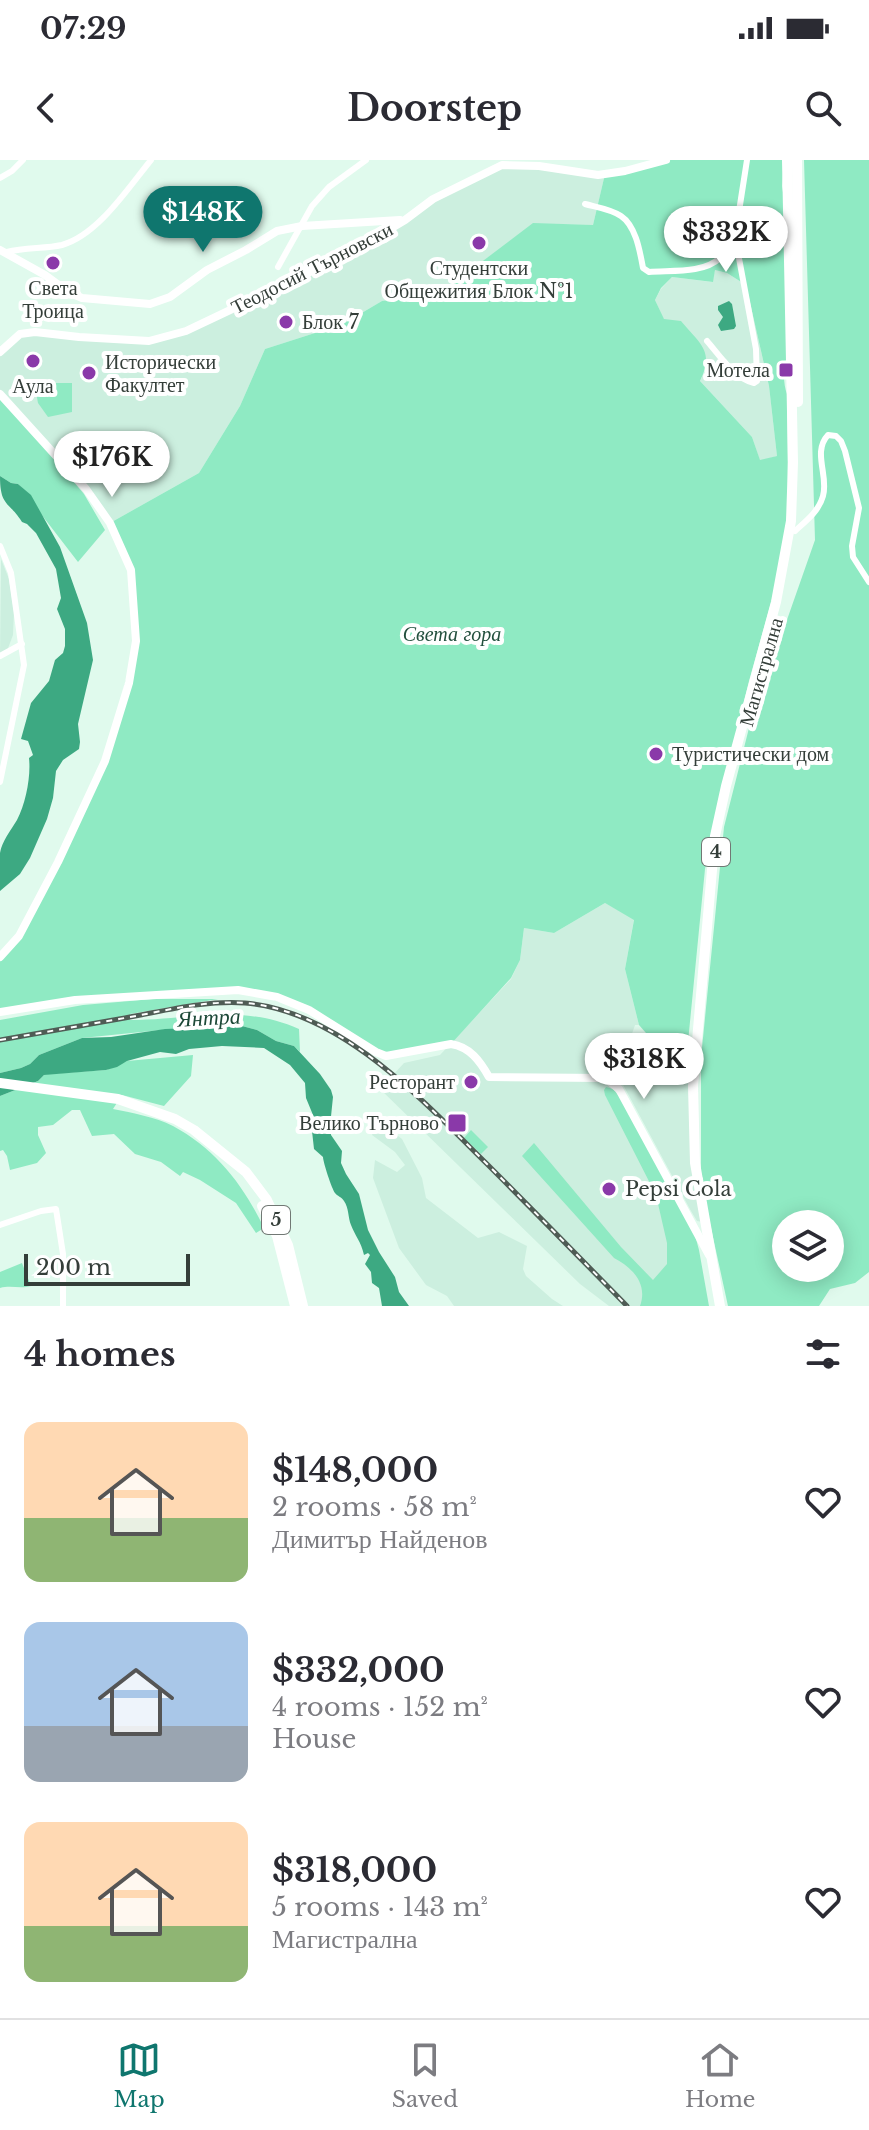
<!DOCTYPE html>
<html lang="en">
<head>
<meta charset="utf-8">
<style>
	body { margin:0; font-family:"Libre Baskerville",serif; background:#f2f2f3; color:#2b2b33; height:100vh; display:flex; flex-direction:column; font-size:30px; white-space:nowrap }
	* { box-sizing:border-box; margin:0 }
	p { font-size:26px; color:#7c7c81 }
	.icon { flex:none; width:44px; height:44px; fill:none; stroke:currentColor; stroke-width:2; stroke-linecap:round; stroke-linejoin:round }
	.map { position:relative; height:1146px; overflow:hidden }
	.sheet { display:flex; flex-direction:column; background:#fff; flex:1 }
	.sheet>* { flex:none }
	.fabs { position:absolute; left:772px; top:1050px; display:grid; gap:16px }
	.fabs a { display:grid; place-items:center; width:72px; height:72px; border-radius:50%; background:#fff; box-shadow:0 4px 20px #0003; font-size:40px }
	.scale { position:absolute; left:24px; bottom:20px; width:166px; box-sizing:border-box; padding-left:8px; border:4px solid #343e39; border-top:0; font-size:22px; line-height:28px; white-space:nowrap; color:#343e39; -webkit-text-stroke:6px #fff; paint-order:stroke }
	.price { position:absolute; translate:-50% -68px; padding:0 18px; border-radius:28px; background:#fff; color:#222; font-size:26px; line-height:52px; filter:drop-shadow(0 2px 4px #0008) }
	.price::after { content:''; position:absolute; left:50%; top:48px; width:24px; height:18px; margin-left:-12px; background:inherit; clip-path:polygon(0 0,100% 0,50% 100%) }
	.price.selected { background:#0f766e; color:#fff }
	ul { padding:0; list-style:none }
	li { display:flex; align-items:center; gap:24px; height:200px; padding:0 24px }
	li span { display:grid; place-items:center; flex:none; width:224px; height:160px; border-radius:16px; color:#555 }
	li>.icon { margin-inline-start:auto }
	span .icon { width:96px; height:96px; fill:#fffc; stroke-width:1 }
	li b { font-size:34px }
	h2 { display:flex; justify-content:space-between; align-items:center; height:96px; padding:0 24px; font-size:34px }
	.status { display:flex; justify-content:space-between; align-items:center; height:56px; padding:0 40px; background:#fff; direction:ltr }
	.status svg { height:22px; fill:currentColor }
	header { display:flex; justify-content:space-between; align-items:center; height:104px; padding:0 24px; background:#fff; font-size:36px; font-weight:700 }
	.dock { display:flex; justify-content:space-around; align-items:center; height:112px; border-top:2px solid #e1e1e2; background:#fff; font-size:22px; color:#7c7c81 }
	.dock a { display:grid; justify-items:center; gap:4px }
	.dock .selected { color:#0f766e }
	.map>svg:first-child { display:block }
</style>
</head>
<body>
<div class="status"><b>07:29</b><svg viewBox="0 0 49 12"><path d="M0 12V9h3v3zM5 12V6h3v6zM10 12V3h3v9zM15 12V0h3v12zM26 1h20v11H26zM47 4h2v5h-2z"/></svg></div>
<header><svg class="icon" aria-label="back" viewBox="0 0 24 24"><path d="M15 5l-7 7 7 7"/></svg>Doorstep<svg class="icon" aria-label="search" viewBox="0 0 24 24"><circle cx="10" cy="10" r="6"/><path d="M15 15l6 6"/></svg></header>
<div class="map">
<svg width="869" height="1146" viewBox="0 0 869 1146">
	<rect width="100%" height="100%" fill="#e0faed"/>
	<!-- built -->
	<g fill="#ccefdf">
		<polygon points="502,5 605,14 593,65 533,64 442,132 382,141 343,164 265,189 240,246 199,313 110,363 0,235 0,192 20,174 165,178 368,82 433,39"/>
		<polygon points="715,110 727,113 746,125 769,226 777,296 760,301 752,277 700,221 708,205 664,160 655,140 661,129 672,117 712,122"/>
		<polygon points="1,399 9,419 14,452 13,475 7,491 0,495"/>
		<polygon points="605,743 634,759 625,809 639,865 635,865 613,929 662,1037 685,1095 666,1146 609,1146 580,1124 380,929 404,903 440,895 511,819 520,800 524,768 554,773"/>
		<polygon points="643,875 684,883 690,887 689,952 693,1024 703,1062 697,1061 691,1051 621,921"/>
		<polygon points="376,966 388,968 402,979 422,1018 426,1038 478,1078 499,1072 527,1086 523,1109 526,1116 552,1139 563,1146 454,1146 447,1136 426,1125 399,1088 373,1018 375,1000 397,1012 405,1005 395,992 372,975"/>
	</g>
	<!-- green -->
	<g fill="#8feac3" fill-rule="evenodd">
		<path d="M666 0H784L782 26 785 45 787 197C783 207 783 224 787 234L788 344 783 400 749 521 715 659 705 709 688 882 646 873 639 865 625 809 634 760 605 743 554 773 524 768 520 800 511 818 451 884 386 896 309 850 238 830 75 840 0 852V797L19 776 105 601 136 481 131 410 110 363 199 313 240 246 265 189 343 164 382 141 442 132 533 63 593 65 605 14ZM715 110 727 113 746 125 769 226 777 296 760 300 752 277 700 221C715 191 700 184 681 161L664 159 655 140 661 128 672 117 713 122Z"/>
		<path d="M804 0H869V1112L855 1123 830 1129 819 1146H728L701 1022V898L724 667 749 568 815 380ZM786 1064H830V1108H786Z"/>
		<polygon points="47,223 72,223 72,252 48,257 38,243 36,232"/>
		<polygon points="0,235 84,334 105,370 78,402 41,354 30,335 18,324 11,323 0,316"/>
		<path d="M153 839H218L130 854V860C191 860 239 843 299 869L300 892 294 886 276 881 257 870 242 866 191 867 82 878 39 895 30 904 21 908 0 913V860L83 845Z"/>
		<path d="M193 895 191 916 164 946 122 935 113 949C133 953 155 957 173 966 216 989 244 1026 264 1068L256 1073 236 1043 200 1020 183 1012 180 1016 161 1002 135 994 114 974 92 976 80 950H72L53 965 38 967V975L46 993 37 1003 10 1010 7 996 3 990 0 991V936L38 921 44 915 48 914 106 910 127 901Z"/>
		<path d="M606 927 613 929 619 936 693 1068 699 1090 709 1146H640C648 1124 633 1108 614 1098L522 996 534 983 621 1087 653 1120 667 1104V1083L656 1035 605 935 604 930Z"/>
		<polygon points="471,970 488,987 481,994 464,978"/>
		<path d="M22 1103 31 1126C20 1129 11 1125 0 1128V1112Z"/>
	</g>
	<!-- water -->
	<g fill="#3da982">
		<polygon points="729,141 732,144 736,166 734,169 721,171 718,165 723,157 718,150 718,146"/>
		<path d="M0 316 11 323 18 324 31 335 60 387 87 463 93 500 78 564 80 582 79 589 63 600 56 611 53 638 47 659 30 698 20 714 0 731C0 718 0 705 0 693 2 681 11 670 17 660 26 643 31 616 29 598L33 595 28 581 21 579 31 543 49 521 55 500 63 493 65 486V469L57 449 61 438 56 409 36 373 27 364 22 362C9 341 0 347 0 316Z"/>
		<path d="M242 866 257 870 276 881 294 886 320 914 331 930 333 937 330 966 331 975 342 991 341 1003 346 1014 359 1034 368 1070 379 1092 395 1117 399 1132 409 1146H382L379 1128 372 1123 371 1112 365 1104 370 1095 368 1093 364 1095C361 1081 355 1076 351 1065 348 1058 349 1048 344 1041 342 1037 337 1036 335 1033 332 1029 323 1002 323 997L314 989 312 971 313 955 306 938 305 923 290 905 264 888 222 886 189 889 176 894 160 892 127 901 117 907 106 910 44 915 38 921 0 936V913L21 908 30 904 39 895 82 878 111 877 165 869Z"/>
	</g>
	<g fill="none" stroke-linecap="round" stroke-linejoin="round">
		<!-- minor -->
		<g stroke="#fff" stroke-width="6">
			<polyline points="0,18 12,11 23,0"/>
			<path d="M585 44C596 47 611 49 621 56 636 66 640 92 643 108L649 112C670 110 703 114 720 98 726 93 731 83 735 77"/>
			<path d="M7 92C25 87 44 89 62 85 98 75 128 28 151 0"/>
			<polyline points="278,107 312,46 329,27 366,0"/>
			<path d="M707 181C720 196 735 219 754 223L757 221 756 189 735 77 747 0"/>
			<path d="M795 371C806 361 819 351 823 336 829 316 812 292 828 275L836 276 841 281 845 291 859 348 852 386 853 397 869 422"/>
			<polyline points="0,386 11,413 24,505 0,622"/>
			<polyline points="0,496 22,484"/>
			<polyline points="0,1065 41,1051 56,1049 63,1094 63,1146"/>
		</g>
		<!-- tertiary -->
		<g stroke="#fff" stroke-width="8">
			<polyline points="0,90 45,115 68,132 82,138 150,144 170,137 207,110 246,90 277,71 302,66 400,60"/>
			<polyline points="0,192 20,174 35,172 79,177 149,181 186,171 308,113 368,82 405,60 433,39 502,5 539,6 598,15 625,11 666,0"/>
			<polyline points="0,234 86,329 110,363 131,410 136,481 129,523 105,601 58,702 19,776 0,797"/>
			<path d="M0 852 75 840 238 830 277 837 309 850 376 892 386 896 451 884C470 887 480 901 489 917L605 918 619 929 709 1095"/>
		</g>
		<!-- primary -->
		<g stroke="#fff" stroke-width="10">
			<polyline points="797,0 798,242"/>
			<polyline points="0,923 118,939 175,959 194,970 246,1012 267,1040 288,1085 303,1146"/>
			<polyline points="262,1046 277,1076 295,1146"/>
			<polyline points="720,1146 695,1003 693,926 715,676 726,626 776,442 791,361 793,302 787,0"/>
		</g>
		<defs>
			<path id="rail" d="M0 880C40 873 79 866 119 859 161 852 202 840 245 843 341 851 422 940 487 1004 534 1051 580 1098 627 1146"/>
		</defs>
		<!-- rail casing -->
		<use href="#rail" stroke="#4f5c55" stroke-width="5"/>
		<!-- rail -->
		<use href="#rail" stroke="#fff" stroke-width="2" stroke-dasharray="6" stroke-linecap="butt"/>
	</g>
	<!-- markers -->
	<g fill="#8a39a9" stroke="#fff" stroke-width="3">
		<circle cx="479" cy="83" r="8"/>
		<circle cx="53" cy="103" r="8"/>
		<circle cx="286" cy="162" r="8"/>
		<circle cx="33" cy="201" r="8"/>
		<rect x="778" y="202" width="16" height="16" rx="4"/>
		<circle cx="89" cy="213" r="8"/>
		<circle cx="656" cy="594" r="8"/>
		<circle cx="471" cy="922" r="8"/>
		<rect x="447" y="953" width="20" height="20" rx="4"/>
		<circle cx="609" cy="1029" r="8"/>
	</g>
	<g text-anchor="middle" stroke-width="8" stroke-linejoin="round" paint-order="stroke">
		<!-- shield labels -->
		<g fill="#fff" stroke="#717874" stroke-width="2">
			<rect x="702" y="678" width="28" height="28" rx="6"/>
			<rect x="262" y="1046" width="28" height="28" rx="6"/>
		</g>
		<g font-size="18" font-weight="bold" fill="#343e39">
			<text x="716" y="698">4</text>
			<text x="276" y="1066">5</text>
		</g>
		<!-- street labels -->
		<g font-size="20" fill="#343e39" stroke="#fff">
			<text transform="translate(312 108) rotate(-27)" y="7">Теодосий Търновски</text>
			<text transform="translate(761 512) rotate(-74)" y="7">Магистрална</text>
		</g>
		<!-- poi labels -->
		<g font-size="20" fill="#343e39" stroke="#fff" text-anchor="start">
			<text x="479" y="115" text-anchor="middle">Студентски<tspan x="479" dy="23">Общежития Блок №1</tspan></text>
			<text x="53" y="135" text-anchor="middle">Света<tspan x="53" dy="23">Троица</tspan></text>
			<text x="302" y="169">Блок 7</text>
			<text x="105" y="209">Исторически<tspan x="105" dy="23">Факултет</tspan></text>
			<text x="770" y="217" text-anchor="end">Мотела</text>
			<text x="33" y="233" text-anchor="middle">Аула</text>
			<text x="672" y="601">Туристически дом</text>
			<text x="455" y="929" text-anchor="end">Ресторант</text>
			<text x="439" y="970" text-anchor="end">Велико Търново</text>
			<text x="625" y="1036">Pepsi Cola</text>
		</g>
		<!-- park labels -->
		<g font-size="20" font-style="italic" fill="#23503e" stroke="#fff">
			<text x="452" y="481">Света гора</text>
		</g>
		<!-- water labels -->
		<g font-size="22" font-style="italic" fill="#1c4837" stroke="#fff">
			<text transform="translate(209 857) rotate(-3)" y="8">Янтра</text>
		</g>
	</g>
</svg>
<div class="fabs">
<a><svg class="icon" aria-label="layers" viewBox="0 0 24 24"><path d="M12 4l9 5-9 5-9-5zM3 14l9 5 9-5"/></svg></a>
</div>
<div class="scale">200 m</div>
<b class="price selected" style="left:203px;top:94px">$148K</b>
<b class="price" style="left:726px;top:114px">$332K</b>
<b class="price" style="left:112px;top:339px">$176K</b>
<b class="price" style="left:644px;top:941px">$318K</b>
</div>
<section class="sheet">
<h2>4 homes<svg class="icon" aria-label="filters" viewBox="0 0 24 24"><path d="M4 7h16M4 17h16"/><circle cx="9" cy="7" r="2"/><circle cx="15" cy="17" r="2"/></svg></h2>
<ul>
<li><span style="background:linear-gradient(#ffd9b3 60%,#8fb573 0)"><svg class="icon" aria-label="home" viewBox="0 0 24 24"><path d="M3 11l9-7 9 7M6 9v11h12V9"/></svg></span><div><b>$148,000</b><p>2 rooms · 58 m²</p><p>Димитър Найденов</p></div><svg class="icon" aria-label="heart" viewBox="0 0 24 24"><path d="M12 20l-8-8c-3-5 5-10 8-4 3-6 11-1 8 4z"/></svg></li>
<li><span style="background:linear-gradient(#a9c7e8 65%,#9aa5b1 0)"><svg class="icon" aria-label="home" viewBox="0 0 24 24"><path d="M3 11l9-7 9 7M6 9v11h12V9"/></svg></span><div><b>$332,000</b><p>4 rooms · 152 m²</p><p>House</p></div><svg class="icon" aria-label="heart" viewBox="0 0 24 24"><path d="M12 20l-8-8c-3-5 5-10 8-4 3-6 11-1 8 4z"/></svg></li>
<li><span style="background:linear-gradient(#ffd9b3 65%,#8fb573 0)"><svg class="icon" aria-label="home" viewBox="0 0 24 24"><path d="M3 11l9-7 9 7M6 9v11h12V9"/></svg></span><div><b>$318,000</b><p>5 rooms · 143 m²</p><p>Магистрална</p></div><svg class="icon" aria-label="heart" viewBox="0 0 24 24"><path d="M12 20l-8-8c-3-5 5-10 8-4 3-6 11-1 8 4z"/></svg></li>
</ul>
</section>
<nav class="dock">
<a class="selected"><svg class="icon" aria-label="map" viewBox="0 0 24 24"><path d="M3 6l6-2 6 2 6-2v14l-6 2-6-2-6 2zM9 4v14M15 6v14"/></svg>Map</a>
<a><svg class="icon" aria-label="saved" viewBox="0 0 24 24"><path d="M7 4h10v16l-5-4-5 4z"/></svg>Saved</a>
<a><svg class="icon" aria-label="home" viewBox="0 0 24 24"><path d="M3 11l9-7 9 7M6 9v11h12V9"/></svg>Home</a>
</nav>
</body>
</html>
